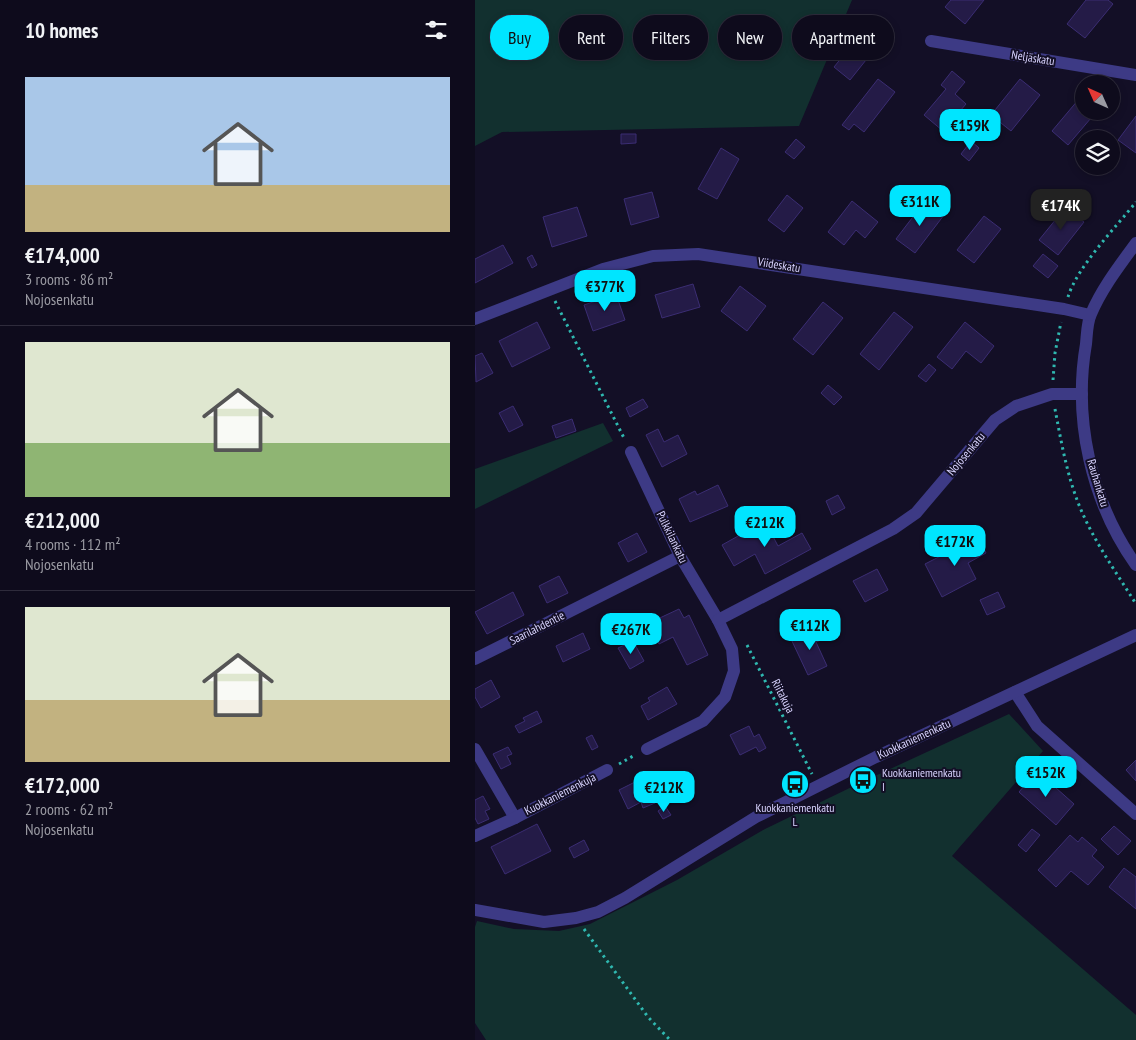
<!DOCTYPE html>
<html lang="en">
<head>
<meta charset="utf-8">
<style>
	body { margin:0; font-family:"PT Sans Narrow",sans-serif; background:#1c1929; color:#f1f3f6; height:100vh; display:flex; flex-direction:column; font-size:19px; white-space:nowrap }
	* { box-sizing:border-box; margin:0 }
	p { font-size:16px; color:#9b9ba3 }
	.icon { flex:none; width:28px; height:28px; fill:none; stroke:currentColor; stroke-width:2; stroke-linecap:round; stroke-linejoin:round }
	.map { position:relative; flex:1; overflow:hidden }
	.side { display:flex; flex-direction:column; background:#0e0b1c; width:475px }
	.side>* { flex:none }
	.banner { position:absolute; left:15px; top:15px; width:475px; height:45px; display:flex; gap:10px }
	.needle { width:32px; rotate:315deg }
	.buttons { position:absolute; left:600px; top:75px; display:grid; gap:10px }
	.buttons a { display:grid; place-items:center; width:45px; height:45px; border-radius:50%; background:#0e0b1c; box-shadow:0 2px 8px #0003,0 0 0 1px #2e2b3b; font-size:25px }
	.price { position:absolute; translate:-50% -42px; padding:0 11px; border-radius:10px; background:#00e5ff; color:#111; font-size:16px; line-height:32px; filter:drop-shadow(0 1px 2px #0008) }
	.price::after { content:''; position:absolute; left:50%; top:30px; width:15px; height:11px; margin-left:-8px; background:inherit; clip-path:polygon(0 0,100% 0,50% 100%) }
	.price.current { background:#222; color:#fff }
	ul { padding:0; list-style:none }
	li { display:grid; align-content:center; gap:10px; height:265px; padding:0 25px }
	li+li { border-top:1px solid #2e2b3b }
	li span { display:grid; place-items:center; height:155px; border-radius:0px; color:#555 }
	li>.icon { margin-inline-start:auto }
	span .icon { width:90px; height:90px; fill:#fffc; stroke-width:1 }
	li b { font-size:21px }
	h2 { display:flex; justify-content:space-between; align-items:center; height:60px; padding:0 25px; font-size:21px }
	.chip { padding:0 18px; border-radius:22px; background:#0e0b1c; box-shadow:0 2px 8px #0003,0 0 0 1px #2e2b3b; font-size:18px; line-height:45px }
	.chip.current { background:#00e5ff; color:#111 }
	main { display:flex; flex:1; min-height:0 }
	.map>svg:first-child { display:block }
</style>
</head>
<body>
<main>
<section class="side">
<h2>10 homes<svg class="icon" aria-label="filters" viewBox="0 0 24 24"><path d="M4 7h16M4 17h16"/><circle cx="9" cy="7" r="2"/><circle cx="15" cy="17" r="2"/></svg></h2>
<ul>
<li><span style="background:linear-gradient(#a9c7e8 70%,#c2b280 0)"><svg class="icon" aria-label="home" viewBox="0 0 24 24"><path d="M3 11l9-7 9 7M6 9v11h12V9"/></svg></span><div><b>€174,000</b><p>3 rooms · 86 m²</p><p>Nojosenkatu</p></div></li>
<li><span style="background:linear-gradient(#dfe7d0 65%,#8fb573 0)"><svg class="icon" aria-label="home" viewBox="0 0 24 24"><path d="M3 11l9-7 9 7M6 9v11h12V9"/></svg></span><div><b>€212,000</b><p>4 rooms · 112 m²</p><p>Nojosenkatu</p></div></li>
<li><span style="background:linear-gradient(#dfe7d0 60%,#c2b280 0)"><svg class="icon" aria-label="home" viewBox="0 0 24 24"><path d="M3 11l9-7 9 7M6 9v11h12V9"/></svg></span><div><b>€172,000</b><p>2 rooms · 62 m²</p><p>Nojosenkatu</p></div></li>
</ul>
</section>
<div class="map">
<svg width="661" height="1040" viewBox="0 0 661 1040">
	<rect width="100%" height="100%" fill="#130f26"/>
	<!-- green -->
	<g fill="#12302f">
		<polygon points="0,0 377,0 324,126 27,132 0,146"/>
		<polygon points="128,423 138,441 0,509 0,469"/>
		<polygon points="534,714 568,751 477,856 661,1015 661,1040 11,1040 0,1023 0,927 2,921 39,929 84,931 115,924 202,880 290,829 387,782"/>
	</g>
	<!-- building -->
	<g fill="#241b47" stroke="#3b2d73">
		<polygon points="476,0 509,0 490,24 470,7"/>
		<polygon points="611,0 633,0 638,4 610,38 592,24"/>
		<polygon points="386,22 407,40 375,80 359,67 380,41 374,36"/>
		<polygon points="477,71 490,82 480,94 491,104 468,131 449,115 471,89 466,85"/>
		<polygon points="403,79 420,92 389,132 379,124 374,130 367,125"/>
		<polygon points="545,79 565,95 536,131 516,115"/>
		<polygon points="609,93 609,111 622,111 593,145 577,131"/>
		<polygon points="661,116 661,153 643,140"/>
		<polygon points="146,134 161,134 161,143 146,144"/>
		<polygon points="321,139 330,147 319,159 310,152"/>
		<polygon points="496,141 504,148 494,161 486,154"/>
		<polygon points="246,148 264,159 242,199 223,189"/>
		<polygon points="177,192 184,217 156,225 149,199"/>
		<polygon points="312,195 328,208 309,232 293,220"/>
		<polygon points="377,201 403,222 390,238 381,230 369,245 353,232"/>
		<polygon points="450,201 469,215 440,253 421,239"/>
		<polygon points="102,207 112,236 77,247 68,217"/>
		<polygon points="590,208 609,222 583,255 564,240"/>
		<polygon points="509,216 526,229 499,263 482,250"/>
		<polygon points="28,245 38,263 0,283 0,259"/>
		<polygon points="568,254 583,266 573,278 558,266"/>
		<polygon points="57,255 62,265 57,268 52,258"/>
		<polygon points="218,284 225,307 187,318 180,295"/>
		<polygon points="265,286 291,306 272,331 246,311"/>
		<polygon points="141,294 150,320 118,331 109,305"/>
		<polygon points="348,302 368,318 338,355 318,339"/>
		<polygon points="419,312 438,327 404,370 385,354"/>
		<polygon points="62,322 75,348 37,367 24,341"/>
		<polygon points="490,322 519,346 506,363 491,351 477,369 462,357"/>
		<polygon points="7,353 18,373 1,382 0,356"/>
		<polygon points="454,364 461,370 451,382 443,376"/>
		<polygon points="353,385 367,397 359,405 346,393"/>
		<polygon points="168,399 173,407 155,417 151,408"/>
		<polygon points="38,406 48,425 34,432 24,413"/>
		<polygon points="97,419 101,431 81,438 77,426"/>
		<polygon points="183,429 189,442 203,435 212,454 187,467 171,435"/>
		<polygon points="243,485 253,506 215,522 204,499 220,491 222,495"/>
		<polygon points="363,495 370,508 357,515 351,501"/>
		<polygon points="290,521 303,546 327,533 336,549 290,574 280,554 259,566 247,545"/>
		<polygon points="162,533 172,552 153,562 143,543"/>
		<polygon points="503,537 511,553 493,563 501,579 467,597 450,564"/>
		<polygon points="402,569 413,590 390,602 378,581"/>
		<polygon points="84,576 93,593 72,603 64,586"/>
		<polygon points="38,592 49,615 12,634 0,612"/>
		<polygon points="523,592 530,607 512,615 505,600"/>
		<polygon points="204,609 209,618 214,615 233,655 212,665 198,637 184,644 174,623"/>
		<polygon points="340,627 346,640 341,642 352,666 333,675 316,639"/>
		<polygon points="108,633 115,649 88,662 81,646"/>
		<polygon points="158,641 169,661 155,669 143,648"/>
		<polygon points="16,680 25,697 6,708 0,697 0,689"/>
		<polygon points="192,687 202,704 173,720 166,706 175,701 173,698"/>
		<polygon points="62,711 67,722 44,733 40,726 50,721 48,718"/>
		<polygon points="274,726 279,737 284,734 291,748 284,752 281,747 265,755 255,735"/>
		<polygon points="117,735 123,747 117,750 111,738"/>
		<polygon points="33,747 37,754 32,756 36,764 26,769 18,754"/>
		<polygon points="661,760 661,781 651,770"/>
		<polygon points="562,771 599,804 581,825 544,792"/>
		<polygon points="164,780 170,793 175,791 180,803 168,808 166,802 153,809 144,790"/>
		<polygon points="8,796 15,809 10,811 14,819 3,824 0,818 0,800"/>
		<polygon points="190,806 196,815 188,819 183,811"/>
		<polygon points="62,824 76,851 30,874 16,847"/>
		<polygon points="639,826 656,841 643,855 626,839"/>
		<polygon points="557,829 565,835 551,852 543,845"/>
		<polygon points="595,835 603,842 607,837 622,850 617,856 629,867 613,885 596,871 581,887 563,870"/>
		<polygon points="109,840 114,850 99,858 94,848"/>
		<polygon points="649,868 661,877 661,909 634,887"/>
	</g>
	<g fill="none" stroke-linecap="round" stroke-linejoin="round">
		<!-- path -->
		<g stroke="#2fb8b0" stroke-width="3" stroke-dasharray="2.5 4" stroke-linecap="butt">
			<path d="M593 297C602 267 641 227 661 202"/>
			<polyline points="80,301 150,440"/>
			<polyline points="578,380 580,353 586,322"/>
			<path d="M580 409C586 441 592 475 604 505 618 540 641 572 661 604"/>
			<polyline points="272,645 337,774"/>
			<polyline points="144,764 160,755"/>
			<polyline points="109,929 173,1017 195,1040"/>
		</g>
		<!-- minor -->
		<g stroke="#3d3a85" stroke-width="12">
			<polyline points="456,41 661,75"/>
			<path d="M661 243C645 265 627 288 616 314 612 322 612 334 611 344 598 419 616 502 661 565"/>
			<polyline points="0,319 128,269 178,256 223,254 589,309 615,315"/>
			<polyline points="156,452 205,556 243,620 257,649 259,671 250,697 228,721 172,749"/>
			<polyline points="243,620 418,529 441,513 520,420 541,406 577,394 607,394"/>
			<polyline points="0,659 205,556"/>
			<polyline points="540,692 562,726 661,814"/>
			<polyline points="0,749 40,818"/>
			<polyline points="0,836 40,818 132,770"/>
			<polyline points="0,910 69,922 101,918 123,912 150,898 281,817 401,757 661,635"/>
		</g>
	</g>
	<!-- icons -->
	<defs>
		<symbol id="bus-disc" viewBox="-11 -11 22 22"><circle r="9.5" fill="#00e5ff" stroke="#130f26"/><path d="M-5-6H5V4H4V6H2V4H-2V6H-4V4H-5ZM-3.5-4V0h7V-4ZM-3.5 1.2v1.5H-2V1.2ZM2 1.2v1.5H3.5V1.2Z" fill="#111"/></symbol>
	</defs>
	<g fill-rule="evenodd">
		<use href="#bus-disc" x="372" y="764" width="32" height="32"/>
		<use href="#bus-disc" x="304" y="768" width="32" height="32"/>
	</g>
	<g text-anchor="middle" stroke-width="4" stroke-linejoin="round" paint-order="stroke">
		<!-- street labels -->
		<g font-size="12" fill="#d9d4ff" stroke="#130f26">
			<text transform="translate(558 58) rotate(9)" y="4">Neljäskatu</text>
			<text transform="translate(304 265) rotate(9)" y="4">Viideskatu</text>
			<text transform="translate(491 454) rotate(-50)" y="4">Nojosenkatu</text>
			<text transform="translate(623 483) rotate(73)" y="4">Rauhankatu</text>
			<text transform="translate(197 537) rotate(64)" y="4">Pulkkilankatu</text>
			<text transform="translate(62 628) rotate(-27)" y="4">Saarilahdentie</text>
			<text transform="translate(308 696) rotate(63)" y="4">Riitakuja</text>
			<text transform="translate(439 739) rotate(-25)" y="4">Kuokkaniemenkatu</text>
			<text transform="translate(85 794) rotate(-27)" y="4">Kuokkaniemenkuja</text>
		</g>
		<!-- poi labels -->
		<g font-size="12" fill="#d9d4ff" stroke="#130f26" text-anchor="start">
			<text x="407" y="777">Kuokkaniemenkatu<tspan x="407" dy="14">I</tspan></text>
			<text x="320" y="812" text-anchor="middle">Kuokkaniemenkatu<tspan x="320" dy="14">L</tspan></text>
		</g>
	</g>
</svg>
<div class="buttons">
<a><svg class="needle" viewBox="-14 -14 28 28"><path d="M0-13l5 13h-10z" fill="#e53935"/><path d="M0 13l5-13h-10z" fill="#9b9ba3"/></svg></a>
<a><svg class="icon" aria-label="layers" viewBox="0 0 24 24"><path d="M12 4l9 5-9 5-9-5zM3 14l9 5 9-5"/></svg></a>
</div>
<b class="price" style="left:495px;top:151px">€159K</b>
<b class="price" style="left:445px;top:227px">€311K</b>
<b class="price current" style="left:586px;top:231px">€174K</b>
<b class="price" style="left:130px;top:312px">€377K</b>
<b class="price" style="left:290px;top:548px">€212K</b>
<b class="price" style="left:480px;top:567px">€172K</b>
<b class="price" style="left:335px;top:651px">€112K</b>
<b class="price" style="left:156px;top:655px">€267K</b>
<b class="price" style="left:571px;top:798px">€152K</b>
<b class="price" style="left:189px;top:813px">€212K</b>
<div class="banner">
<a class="chip current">Buy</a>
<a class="chip">Rent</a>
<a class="chip">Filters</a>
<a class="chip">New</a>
<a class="chip">Apartment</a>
</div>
</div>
</main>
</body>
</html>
